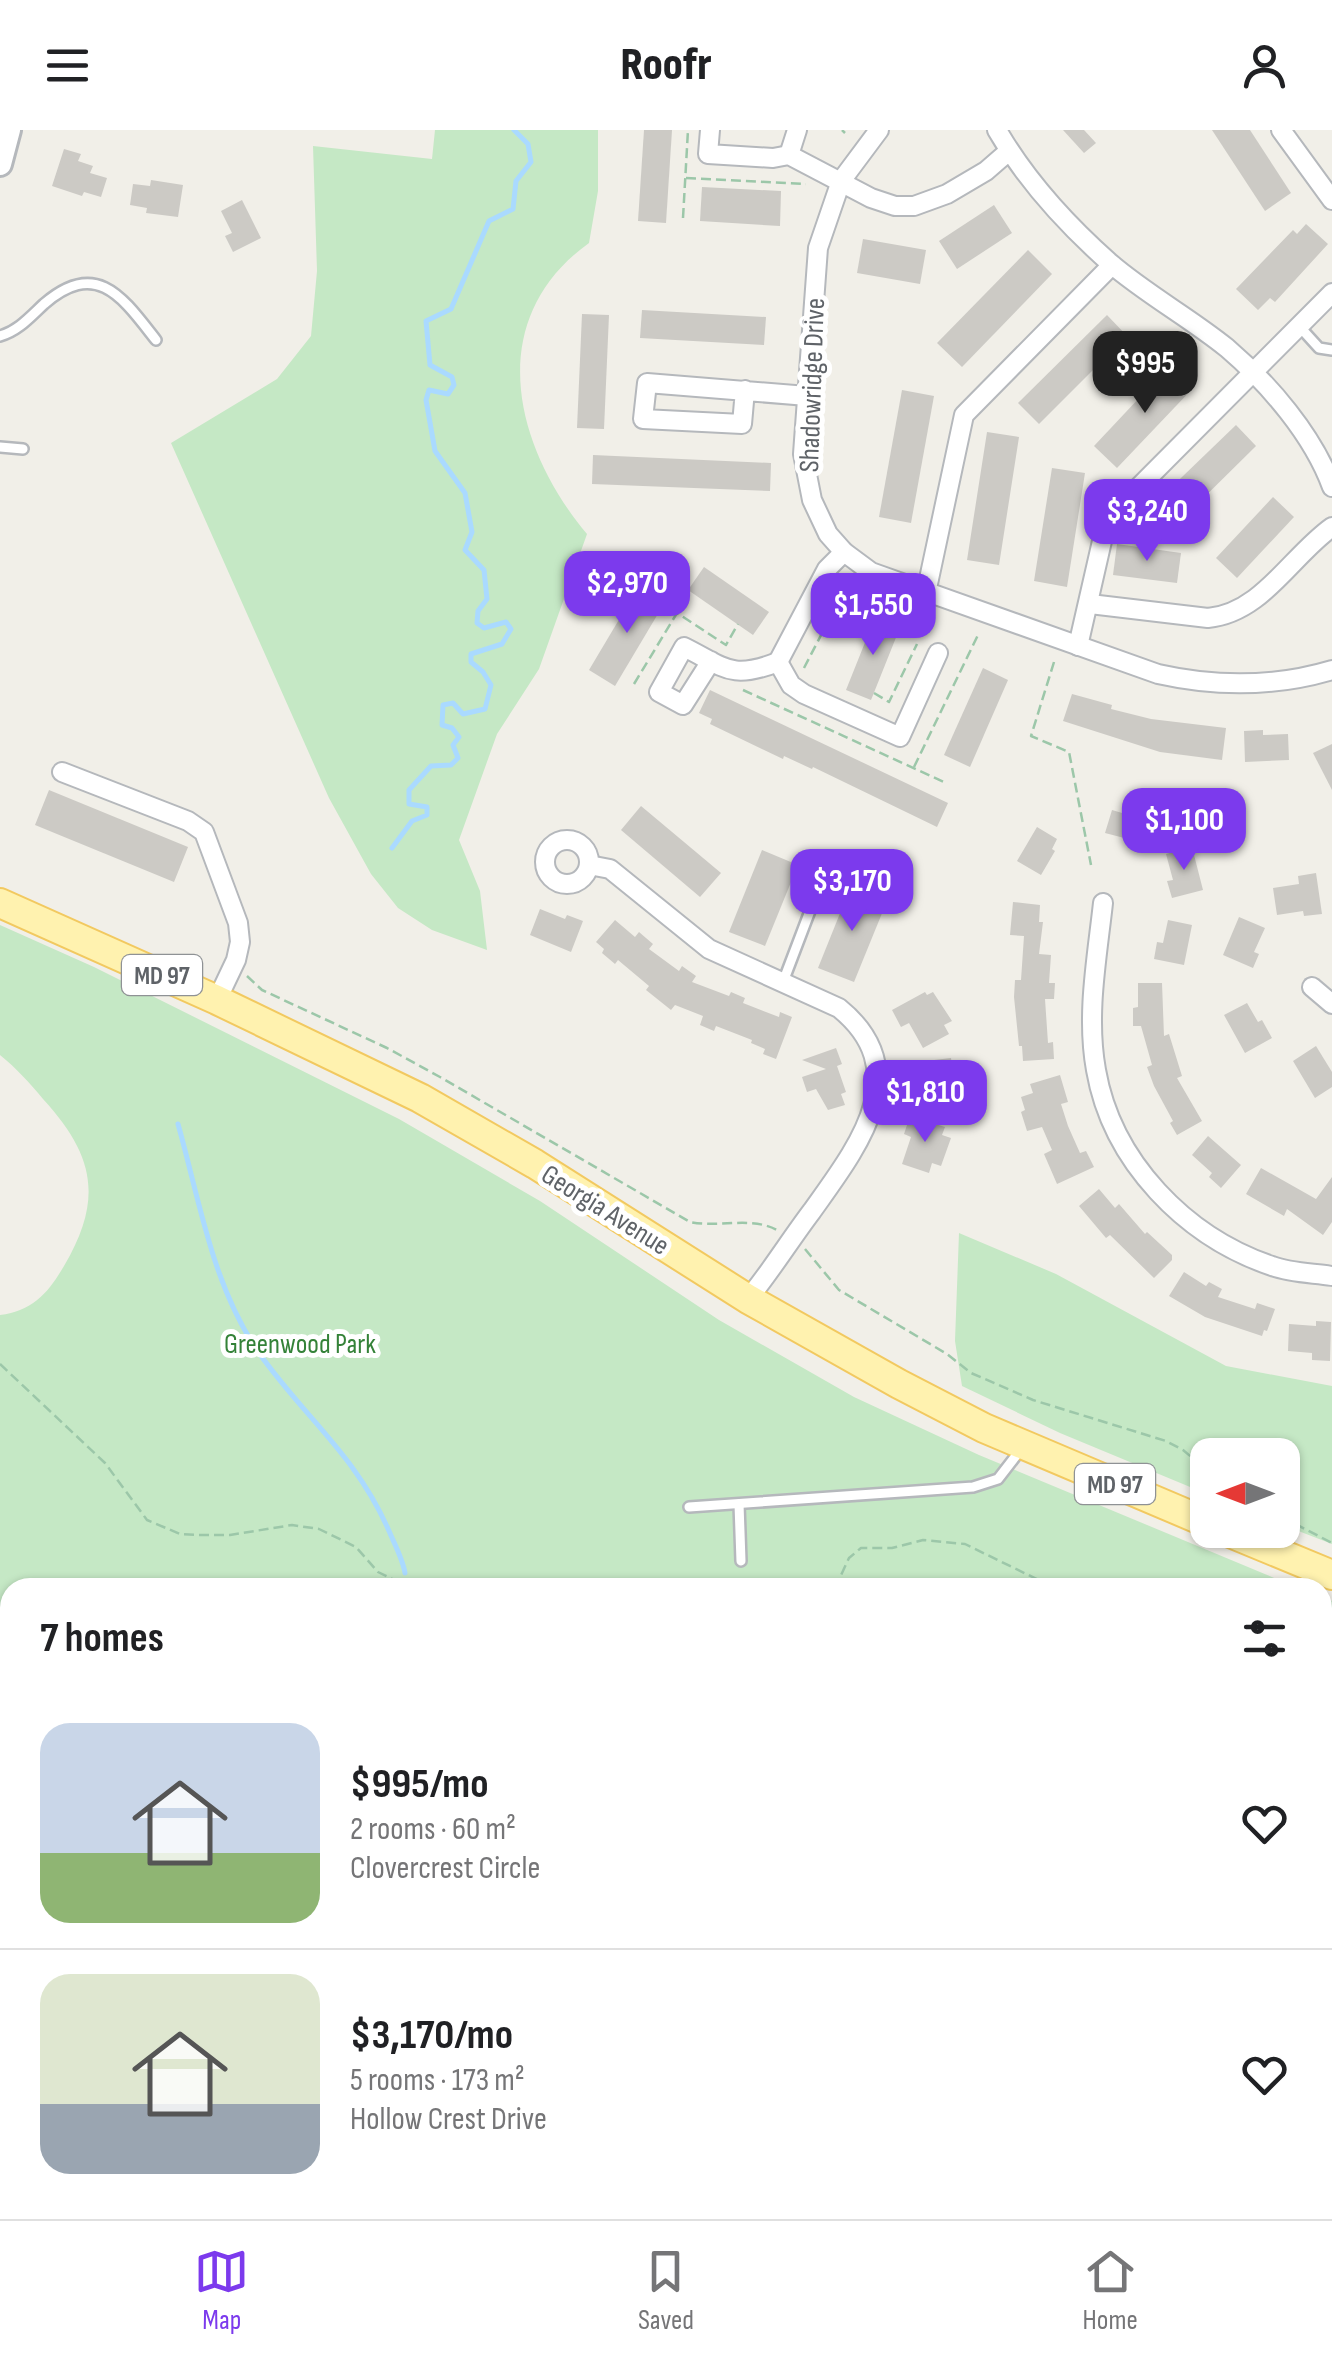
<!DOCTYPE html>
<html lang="en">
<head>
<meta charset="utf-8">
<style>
	body { margin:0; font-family:"Sofia Sans Condensed",sans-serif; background:#f2f2f2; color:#202124; height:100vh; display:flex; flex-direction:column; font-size:38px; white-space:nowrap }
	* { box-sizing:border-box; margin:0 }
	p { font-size:32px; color:#757577 }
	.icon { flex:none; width:55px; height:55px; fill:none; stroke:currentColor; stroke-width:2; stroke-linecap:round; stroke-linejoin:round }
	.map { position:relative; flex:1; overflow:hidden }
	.panel { position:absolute; left:0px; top:1448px; width:1332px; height:642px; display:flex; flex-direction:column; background:#fff; border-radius:30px 30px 0 0; box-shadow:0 2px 8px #0004 }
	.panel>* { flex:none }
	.needle { width:65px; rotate:270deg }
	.controls { position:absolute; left:1190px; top:1308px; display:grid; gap:20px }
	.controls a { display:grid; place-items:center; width:110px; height:110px; border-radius:20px; background:#fff; box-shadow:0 2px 8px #0004; font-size:50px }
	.price { position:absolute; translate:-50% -85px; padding:0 22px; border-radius:20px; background:#7c3aed; color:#fff; font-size:32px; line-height:65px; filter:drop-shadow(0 2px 5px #0008) }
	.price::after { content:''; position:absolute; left:50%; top:60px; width:30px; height:22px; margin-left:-15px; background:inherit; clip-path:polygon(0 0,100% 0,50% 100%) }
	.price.current { background:#222; color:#fff }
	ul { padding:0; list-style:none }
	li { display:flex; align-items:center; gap:30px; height:250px; padding:0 40px }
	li+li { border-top:2px solid #e0e0e0 }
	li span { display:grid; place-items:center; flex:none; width:280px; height:200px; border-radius:30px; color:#555 }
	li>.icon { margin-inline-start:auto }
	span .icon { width:120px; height:120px; fill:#fffc; stroke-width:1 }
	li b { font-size:42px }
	h2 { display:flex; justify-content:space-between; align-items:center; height:120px; padding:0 40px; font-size:42px }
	header { display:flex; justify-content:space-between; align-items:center; height:130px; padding:0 40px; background:#fff; font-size:45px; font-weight:800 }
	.menu { display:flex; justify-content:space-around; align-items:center; height:140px; border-top:2px solid #e0e0e0; background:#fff; font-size:28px; color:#757577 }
	.menu a { display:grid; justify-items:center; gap:5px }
	.menu .current { color:#7c3aed }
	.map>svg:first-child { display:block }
</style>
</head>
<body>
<header><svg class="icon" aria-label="menu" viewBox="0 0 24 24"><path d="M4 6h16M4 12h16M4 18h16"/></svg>Roofr<svg class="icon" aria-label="person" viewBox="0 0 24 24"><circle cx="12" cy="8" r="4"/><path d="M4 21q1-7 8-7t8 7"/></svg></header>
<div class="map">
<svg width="1332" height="2089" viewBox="0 0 1332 2089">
	<rect width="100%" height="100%" fill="#f1efe8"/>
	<!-- green -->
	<g fill="#c5e8c5">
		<path d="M435 0H598V61L589 113C483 189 513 316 587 404L539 539 497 604 459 710 480 761 487 820 432 800 398 778 371 744 329 668 171 313 277 249 311 206 317 141 313 16 432 29Z"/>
		<path d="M0 795 94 837 399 989 540 1071 719 1190 854 1267 979 1325 1296 1457 10 1458V1629H0V1185C33 1181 48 1163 64 1136 104 1068 94 1025 43 969 30 953 16 938 0 925Z"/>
		<polygon points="959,1103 1056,1144 1226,1236 1332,1256 1332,1414 1283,1395 1282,1325 1208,1325 1207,1364 1060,1303 962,1256 955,1211"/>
		<polygon points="1322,1468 1332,1471 1332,1522 1323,1526"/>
		<polygon points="1332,1879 1332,1926 1323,1939 1323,1890"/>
		<polygon points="1323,2034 1326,2089 1209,2089 1214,2080 1322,2080"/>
		<polygon points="96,2080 209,2080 204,2089 91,2089"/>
	</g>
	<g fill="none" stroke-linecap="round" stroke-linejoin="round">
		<!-- stream -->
		<g stroke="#aadaff" stroke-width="5">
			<polyline points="392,718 412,691 427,685 427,677 409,674 409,660 431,636 451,635 458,628 453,615 459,607 452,598 442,595 443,575 453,573 463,584 485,579 491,555 483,542 471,532 471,524 502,514 511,499 506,492 484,498 477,493 478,481 487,469 484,440 465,420 472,402 465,363 435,321 426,270 429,260 448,264 454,255 452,247 430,235 426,191 451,179 489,91 513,79 516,51 531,32 528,14 514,0"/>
			<path d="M178 994C200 1072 212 1155 259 1223 305 1288 356 1325 389 1401 395 1415 403 1430 405 1443"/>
		</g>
	</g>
	<!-- building -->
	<g fill="#cccac5">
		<polygon points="644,0 672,0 666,93 638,91"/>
		<polygon points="1063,0 1084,0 1096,13 1084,23"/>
		<polygon points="1212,0 1250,0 1291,63 1265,81"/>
		<polygon points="64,19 81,24 78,31 93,36 90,43 107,48 101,67 84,62 82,66 52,56"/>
		<polygon points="151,50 183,55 178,87 146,83 147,78 130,75 133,54 150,56"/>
		<polygon points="702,57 781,61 780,96 700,91"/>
		<polygon points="242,70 261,108 233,122 225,106 232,103 221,81"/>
		<polygon points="994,75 1012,103 957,139 939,111"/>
		<polygon points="1306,94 1328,114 1275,172 1270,168 1258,180 1236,159 1293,100 1297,104"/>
		<polygon points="863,109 926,120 920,154 857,143"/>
		<polygon points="1028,120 1052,144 962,237 937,213"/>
		<polygon points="642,180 766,187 764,215 640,208"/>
		<polygon points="582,184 609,185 604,299 577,298"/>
		<polygon points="1107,185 1127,206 1039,294 1018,273"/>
		<polygon points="1172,233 1195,256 1117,338 1094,316"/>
		<polygon points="902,260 934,266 911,393 879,387"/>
		<polygon points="1236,295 1256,316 1176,395 1155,373"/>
		<polygon points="987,302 1019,307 999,435 967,430"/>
		<polygon points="593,325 771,333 770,361 592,354"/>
		<polygon points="1052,338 1085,343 1067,457 1034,451"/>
		<polygon points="1273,367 1294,387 1237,448 1216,428"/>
		<polygon points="1117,414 1181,423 1177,453 1113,445"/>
		<polygon points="704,437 769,482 753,505 688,460"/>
		<polygon points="639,456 665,472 615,556 589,540"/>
		<polygon points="876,485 901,495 871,570 846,560"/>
		<polygon points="983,538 1008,550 970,637 944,625"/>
		<polygon points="710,560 948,673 937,697 813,637 812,639 784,626 783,629 710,594 712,589 699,583"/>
		<polygon points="1072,564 1112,575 1111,579 1151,589 1226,598 1222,630 1160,622 1063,591"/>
		<polygon points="1263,600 1263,605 1288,604 1289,630 1245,632 1244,601"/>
		<polygon points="1332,614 1332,660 1313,623"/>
		<polygon points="49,660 188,717 174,752 35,695"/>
		<polygon points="641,676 721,743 700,767 621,700"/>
		<polygon points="1112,680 1156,693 1147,722 1130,717 1132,710 1105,703"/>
		<polygon points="1037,697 1057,709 1052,719 1055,721 1041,745 1017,731"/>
		<polygon points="1192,717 1203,760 1172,768 1167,751 1173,750 1166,724"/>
		<polygon points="762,720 798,735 765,816 729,802"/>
		<polygon points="1316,743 1322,784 1304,786 1303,781 1277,785 1273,758 1299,754 1298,746"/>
		<polygon points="851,756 887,771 854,852 818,838"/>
		<polygon points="1013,772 1040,775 1039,792 1043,792 1039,824 1051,825 1049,853 1055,853 1054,869 1045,869 1048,913 1053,912 1054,929 1023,931 1022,916 1019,916 1014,867 1015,850 1021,850 1024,806 1010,805"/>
		<polygon points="540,779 565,789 567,785 583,791 571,822 530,805"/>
		<polygon points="1239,787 1265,798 1254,822 1259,824 1253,838 1223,825"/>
		<polygon points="615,790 635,807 639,802 653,814 649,819 679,841 682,836 696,846 692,852 729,866 731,862 745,868 743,873 779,887 780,882 792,887 776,929 763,924 765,919 751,913 752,910 716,896 714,901 700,895 703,886 675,875 671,880 646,860 649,856 618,830 615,834 602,823 604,819 596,812"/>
		<polygon points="1168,790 1192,795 1184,835 1154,829 1157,812 1163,813"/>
		<polygon points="1138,853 1162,853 1164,906 1169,904 1182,946 1177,948 1202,991 1177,1005 1170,993 1173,991 1154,956 1147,937 1152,935 1141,896 1133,896 1133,878 1138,877"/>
		<polygon points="925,862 927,865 933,862 952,891 944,895 949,904 923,918 909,893 901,897 892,880"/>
		<polygon points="1247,873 1258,892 1262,890 1272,908 1245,923 1224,885"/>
		<polygon points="1316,916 1332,942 1332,957 1315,968 1293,931"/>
		<polygon points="836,918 842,934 837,936 846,962 841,964 845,975 828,980 816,959 807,962 802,947 826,939 802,930"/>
		<polygon points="951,928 955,962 947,963 948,973 920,976 917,950 911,950 909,933"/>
		<polygon points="1060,945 1068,972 1061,974 1068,996 1080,1023 1086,1021 1094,1037 1057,1054 1044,1024 1052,1020 1042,997 1027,1001 1021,982 1025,980 1021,967 1033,963 1030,954"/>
		<polygon points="910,986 945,997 942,1005 951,1008 941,1036 932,1033 929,1043 902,1034 911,1007 904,1004"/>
		<polygon points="1208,1006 1241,1035 1221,1058 1209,1047 1212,1043 1192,1025"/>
		<polygon points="1261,1038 1316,1069 1332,1047 1332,1092 1323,1105 1287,1079 1284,1086 1246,1064"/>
		<polygon points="1099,1059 1115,1078 1119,1074 1145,1104 1147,1102 1172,1125 1172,1130 1154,1148 1110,1105 1106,1108 1079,1076"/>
		<polygon points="1184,1142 1206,1156 1209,1152 1222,1159 1218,1167 1255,1179 1257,1173 1275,1179 1267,1201 1264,1200 1262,1206 1205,1187 1169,1166"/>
		<polygon points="1316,1191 1331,1192 1330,1231 1312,1230 1312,1223 1288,1221 1289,1194 1316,1196"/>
	</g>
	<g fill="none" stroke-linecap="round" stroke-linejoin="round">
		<defs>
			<g id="service">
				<polyline points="1299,196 1319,218 1332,220"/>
				<path d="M0 206C18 201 30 187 44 174 97 128 123 168 156 210"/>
				<polyline points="0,317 23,319"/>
				<polyline points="783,852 821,752"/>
				<polyline points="739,1374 741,1431"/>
				<polyline points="689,1377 973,1357 998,1349 1022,1318"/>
			</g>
			<g id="minor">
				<polyline points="710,0 708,24 773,28 789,25 871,68 895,76 914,76 947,64 986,41 1009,21"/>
				<path d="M879 0 841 51 818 118 803 324 812 370 828 404 844 422 871 442 1158 544C1216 557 1275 557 1332 540"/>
				<path d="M997 0C1027 52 1066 94 1110 133 1146 164 1190 188 1227 218 1269 254 1313 305 1332 357"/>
				<polyline points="1281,0 1332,70"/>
				<polyline points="789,25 797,0"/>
				<polyline points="745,260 742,294 643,289 647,253 807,266"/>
				<polyline points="926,463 964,285 1112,135"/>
				<path d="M1090 474 1208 488C1262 483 1291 426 1332 397"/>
				<polyline points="1078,516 1105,398 1112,384 1332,163"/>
				<path d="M711 531 683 575 659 562 684 517C726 538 731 550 778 532L791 555 804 564 900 607 938 523"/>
				<polyline points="778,532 827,439 844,422"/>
				<polyline points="62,642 188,691 204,702 238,793 240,812 236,830 217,870"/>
				<circle cx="567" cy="732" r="22"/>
				<path d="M589 735 610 739 709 819 839 878C918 942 856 1019 812 1081 790 1110 771 1141 748 1169"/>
				<path d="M1103 773C1097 828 1086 885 1096 940 1112 1032 1186 1107 1272 1136 1290 1143 1313 1143 1332 1146"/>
				<polyline points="1312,857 1332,874"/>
				<polyline points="1322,1723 1332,1710"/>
				<polyline points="0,1748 10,1753"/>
				<polyline points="0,2004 10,1986"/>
				<polyline points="609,2080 651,2089"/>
				<polyline points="374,2089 395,2080"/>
				<polyline points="793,2089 798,2080"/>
				<polyline points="1070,2089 1074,2080"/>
			</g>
			<polyline id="tertiary" points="0,34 9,0"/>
			<g id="primary">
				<polyline points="0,773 217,870 420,968 535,1034 748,1169 899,1254 984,1298 1208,1393"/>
				<polyline points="1223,1400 1332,1445"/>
			</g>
		</defs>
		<!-- service casing -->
		<use href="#service" stroke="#b5b8bc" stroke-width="14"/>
		<!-- minor casing -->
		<use href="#minor" stroke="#b5b8bc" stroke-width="22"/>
		<!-- tertiary casing -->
		<use href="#tertiary" stroke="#b5b8bc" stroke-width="28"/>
		<!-- primary casing -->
		<use href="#primary" stroke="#f2c960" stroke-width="32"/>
		<!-- path -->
		<g stroke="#9cc7a9" stroke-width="2.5" stroke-dasharray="10 5" stroke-linecap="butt">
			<polyline points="842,0 845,3"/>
			<polyline points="686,48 806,54"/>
			<polyline points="683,88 688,0"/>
			<polyline points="1054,532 1031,606 1069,622 1091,735"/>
			<polyline points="804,538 847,455"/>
			<polyline points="634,554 677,483 726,515 738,494"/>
			<polyline points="743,560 946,653"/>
			<polyline points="874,563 889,572 917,514"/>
			<polyline points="914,637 978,505"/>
			<path d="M247 846 262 860 387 918 440 947 690 1092C719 1098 751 1086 777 1100"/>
			<polyline points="805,1119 839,1160 947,1224 971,1243 1033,1270 1166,1311 1183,1320 1208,1341"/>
			<polyline points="0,1234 105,1333 147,1390 180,1404 199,1405 230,1405 292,1395 319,1399 356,1417 378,1442 410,1458"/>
			<polyline points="1282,1387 1332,1413"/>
			<polyline points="835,1458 849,1428 861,1418 892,1418 923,1410 965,1414 1055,1458"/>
			<polyline points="1322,1554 1332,1556"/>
			<polyline points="0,1614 10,1614"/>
			<polyline points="1322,1675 1332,1662"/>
			<polyline points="113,2089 118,2080"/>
			<polyline points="1038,2089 1042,2080"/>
		</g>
		<!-- service -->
		<use href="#service" stroke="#fff" stroke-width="9"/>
		<!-- minor -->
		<use href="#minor" stroke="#fff" stroke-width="18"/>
		<!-- tertiary -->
		<use href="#tertiary" stroke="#fff" stroke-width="22"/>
		<!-- primary -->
		<use href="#primary" stroke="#fff2af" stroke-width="28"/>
	</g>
	<g text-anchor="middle" stroke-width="10" stroke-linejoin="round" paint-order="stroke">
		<!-- shield labels -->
		<g fill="#fff" stroke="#8f9295" stroke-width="2.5">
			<rect x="122" y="825" width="80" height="40" rx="8"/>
			<rect x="1075" y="1334" width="80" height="40" rx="8"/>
		</g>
		<g font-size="25" font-weight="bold" fill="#5f6368">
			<text x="162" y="854">MD 97</text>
			<text x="1115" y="1363">MD 97</text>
		</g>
		<!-- street labels -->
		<g font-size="28" fill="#5f6368" stroke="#fff">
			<text transform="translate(811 255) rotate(-88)" y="10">Shadowridge Drive</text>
			<text transform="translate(606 1079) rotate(32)" y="10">Georgia Avenue</text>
		</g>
		<!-- park labels -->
		<g font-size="28" fill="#348238" stroke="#fff">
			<text x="300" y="1223">Greenwood Park</text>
		</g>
	</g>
</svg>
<div class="controls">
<a><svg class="needle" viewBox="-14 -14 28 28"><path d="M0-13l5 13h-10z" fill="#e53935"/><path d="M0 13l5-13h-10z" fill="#757577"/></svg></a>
</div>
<b class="price current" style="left:1145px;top:286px">$995</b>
<b class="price" style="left:1147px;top:434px">$3,240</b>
<b class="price" style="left:627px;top:506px">$2,970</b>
<b class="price" style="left:873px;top:528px">$1,550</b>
<b class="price" style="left:1184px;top:743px">$1,100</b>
<b class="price" style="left:852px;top:804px">$3,170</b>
<b class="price" style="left:925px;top:1015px">$1,810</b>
<section class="panel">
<h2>7 homes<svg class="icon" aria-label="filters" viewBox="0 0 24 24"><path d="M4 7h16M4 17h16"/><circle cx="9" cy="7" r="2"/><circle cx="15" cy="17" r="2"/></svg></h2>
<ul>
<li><span style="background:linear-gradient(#c9d6e8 65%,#8fb573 0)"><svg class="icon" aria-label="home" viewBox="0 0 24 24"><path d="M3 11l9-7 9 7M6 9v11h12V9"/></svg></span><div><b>$995/mo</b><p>2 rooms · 60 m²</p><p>Clovercrest Circle</p></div><svg class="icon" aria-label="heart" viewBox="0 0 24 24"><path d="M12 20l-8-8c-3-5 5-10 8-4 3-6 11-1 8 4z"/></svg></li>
<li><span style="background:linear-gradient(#dfe7d0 65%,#9aa5b1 0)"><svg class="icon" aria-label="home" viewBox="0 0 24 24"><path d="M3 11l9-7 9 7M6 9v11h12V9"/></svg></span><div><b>$3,170/mo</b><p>5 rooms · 173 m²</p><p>Hollow Crest Drive</p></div><svg class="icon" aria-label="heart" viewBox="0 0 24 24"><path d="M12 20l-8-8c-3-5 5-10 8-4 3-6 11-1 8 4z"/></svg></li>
</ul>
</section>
</div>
<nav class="menu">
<a class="current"><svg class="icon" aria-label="map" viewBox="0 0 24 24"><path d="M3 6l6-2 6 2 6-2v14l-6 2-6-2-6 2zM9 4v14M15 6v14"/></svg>Map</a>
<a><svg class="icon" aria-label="saved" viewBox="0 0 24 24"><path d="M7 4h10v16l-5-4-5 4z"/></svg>Saved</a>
<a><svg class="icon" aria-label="home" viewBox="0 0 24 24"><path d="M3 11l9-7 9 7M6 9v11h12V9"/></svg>Home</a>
</nav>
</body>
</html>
